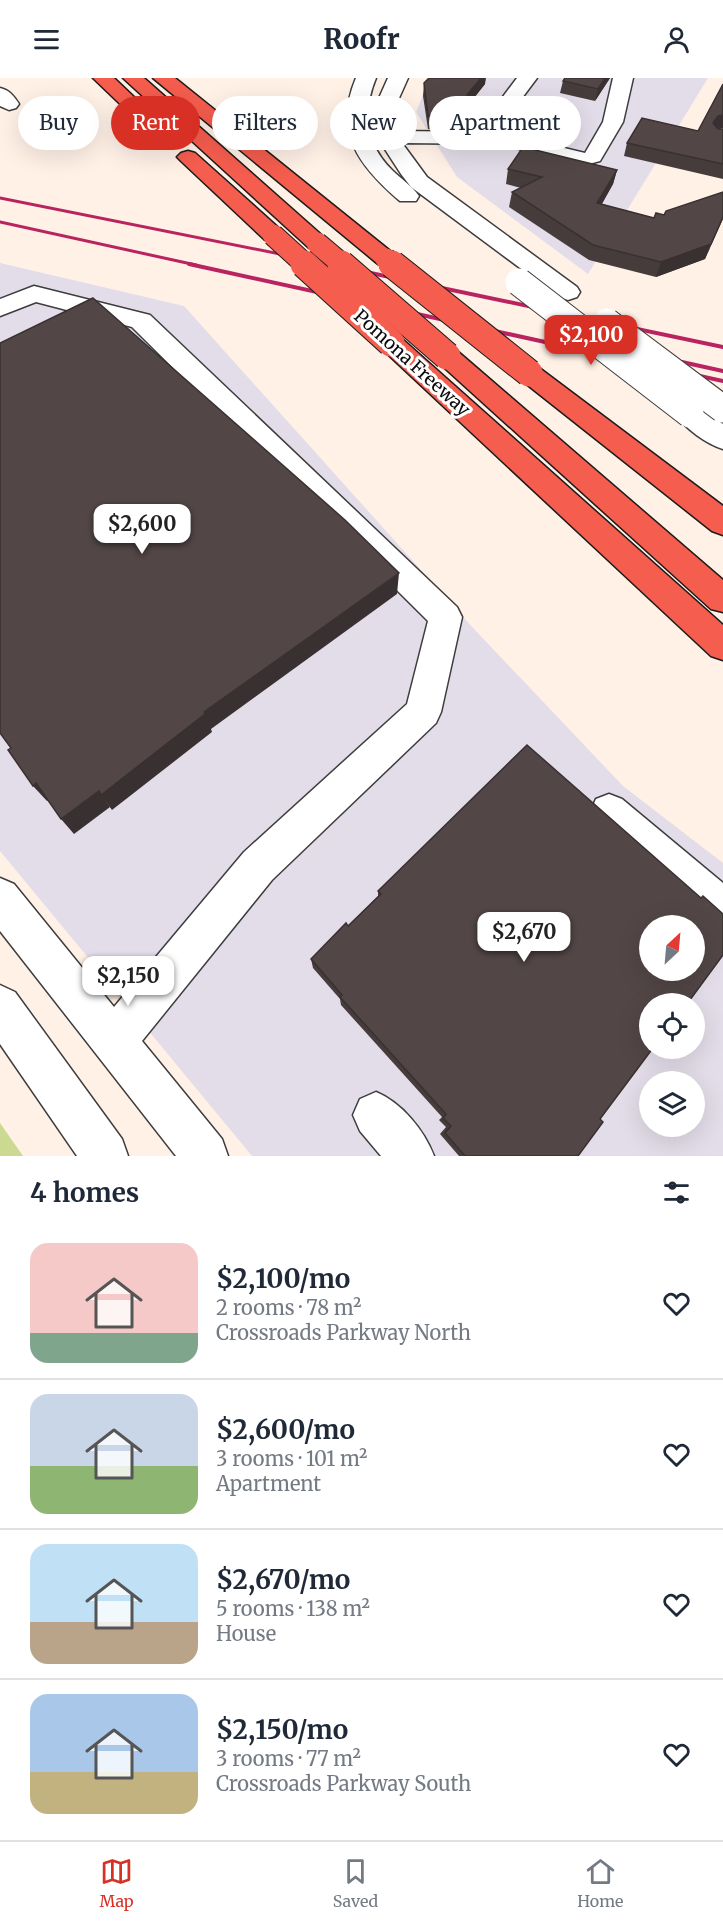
<!DOCTYPE html>
<html lang="en">
<head>
<meta charset="utf-8">
<style>
	body { margin:0; font-family:Merriweather,serif; background:#f2f2f3; color:#1f2937; height:100vh; display:flex; flex-direction:column; font-size:22px; white-space:nowrap }
	* { box-sizing:border-box; margin:0 }
	p { font-size:20px; color:#747a83 }
	.icon { flex:none; width:33px; height:33px; fill:none; stroke:currentColor; stroke-width:2; stroke-linecap:round; stroke-linejoin:round }
	.map { position:relative; height:1078px; overflow:hidden }
	.drawer { display:flex; flex-direction:column; background:#fff; flex:1 }
	.drawer>* { flex:none }
	.guide { position:absolute; left:18px; top:18px; width:687px; height:54px; display:flex; gap:12px }
	.needle { width:39px; rotate:26deg }
	.buttons { position:absolute; left:639px; top:837px; display:grid; gap:12px }
	.buttons a { display:grid; place-items:center; width:66px; height:66px; border-radius:50%; background:#fff; box-shadow:0 6px 24px #0002; font-size:30px }
	.price { position:absolute; translate:-50% -51px; padding:0 14px; border-radius:12px; background:#fff; color:#222; font-size:20px; line-height:39px; filter:drop-shadow(0 2px 3px #0008) }
	.price::after { content:''; position:absolute; left:50%; top:36px; width:18px; height:14px; margin-left:-9px; background:inherit; clip-path:polygon(0 0,100% 0,50% 100%) }
	.price.selected { background:#d93025; color:#fff }
	ul { padding:0; list-style:none }
	li { display:flex; align-items:center; gap:18px; height:150px; padding:0 30px }
	li+li { border-top:2px solid #e0e1e3 }
	li span { display:grid; place-items:center; flex:none; width:168px; height:120px; border-radius:18px; color:#555 }
	li>.icon { margin-inline-start:auto }
	span .icon { width:72px; height:72px; fill:#fffc; stroke-width:1 }
	li b { font-size:26px }
	h2 { display:flex; justify-content:space-between; align-items:center; height:72px; padding:0 30px; font-size:26px }
	.tag { padding:0 21px; border-radius:27px; background:#fff; box-shadow:0 6px 24px #0002; font-size:21px; line-height:54px }
	.tag.selected { background:#d93025; color:#fff }
	header { display:flex; justify-content:space-between; align-items:center; height:78px; padding:0 30px; background:#fff; font-size:27px; font-weight:800 }
	.menu { display:flex; justify-content:space-around; align-items:center; height:84px; border-top:2px solid #e0e1e3; background:#fff; font-size:16px; color:#747a83 }
	.menu a { display:grid; justify-items:center; gap:3px }
	.menu .selected { color:#d93025 }
	.map>svg:first-child { display:block }
</style>
</head>
<body>
<header><svg class="icon" aria-label="menu" viewBox="0 0 24 24"><path d="M4 6h16M4 12h16M4 18h16"/></svg>Roofr<svg class="icon" aria-label="person" viewBox="0 0 24 24"><circle cx="12" cy="8" r="4"/><path d="M4 21q1-7 8-7t8 7"/></svg></header>
<div class="map">
<svg width="723" height="1078" viewBox="0 0 723 1078">
	<rect width="100%" height="100%" fill="#fff1e6"/>
	<!-- industrial -->
	<g fill="#e3dde9" fill-rule="evenodd">
		<polygon points="430,0 708,0 588,196 457,99 416,34"/>
		<path d="M0 185 184 228 474 551 623 708 723 785V1078H252L0 773ZM650 848H694V892H650ZM650 926H694V970H650ZM650 1004H694V1048H650Z"/>
	</g>
	<!-- forest -->
	<polygon fill="#cbd991" points="0,1045 23,1078 0,1078"/>
	<g fill="none" stroke-linecap="round" stroke-linejoin="round">
		<defs>
			<g id="minor">
				<path d="M356 0H376C362 34 365 65 392 92 400 100 412 108 419 118L416 123H400C359 88 333 54 356 0Z"/>
				<polygon points="388,0 408,0 395,29 397,53 491,54 499,24 517,0 537,0 519,24 510,57 585,75 603,44 613,0 633,0 623,44 600,83 585,87 499,66 402,65 427,99 577,209 580,214 577,219 568,222 559,219 411,109 401,96 377,59 375,29"/>
				<path d="M0 10C9 12 14 18 19 26L16 30 9 32 0 28Z"/>
				<polygon points="34,208 150,237 457,529 462,539 441,634 436,645 272,802 142,963 222,1061 228,1078 176,1078 0,853 0,800 14,806 114,929 244,774 407,626 428,543 132,249 36,224 0,238 0,221"/>
				<path d="M690 326 700 329 723 346V371C707 366 685 351 676 336L680 329Z"/>
				<polygon points="609,716 622,721 723,805 723,851 709,845 596,747 590,734 596,721"/>
				<polygon points="0,907 15,914 122,1061 128,1078 77,1078 0,966"/>
				<path d="M376 1014C402 1025 424 1052 434 1078H381L360 1053 353 1037 360 1021Z"/>
			</g>
			<g id="highway">
				<polygon points="93,0 114,0 156,40 153,44 139,44"/>
				<polygon points="123,0 144,0 325,160 329,165 325,170 309,170"/>
				<polygon points="153,0 175,0 394,176 398,181 394,186 386,188 378,186"/>
				<polygon points="188,73 195,75 281,152 285,157 281,162 265,162 181,83 177,79 181,75"/>
				<polygon points="391,256 400,259 723,547 723,582 711,578 382,271 378,265 382,259"/>
				<polygon points="447,269 456,272 723,502 723,534 711,531 438,284 434,278 438,272"/>
				<polygon points="529,286 538,289 723,428 723,457 712,453 520,301 516,295 520,289"/>
			</g>
		</defs>
		<!-- minor casing -->
		<use href="#minor" stroke="#3d3d3d" stroke-width="3"/>
		<!-- highway casing -->
		<use href="#highway" stroke="#1b1b1b" stroke-width="3"/>
		<!-- minor -->
		<use href="#minor" fill="#fff" fill-rule="evenodd"/>
		<!-- highway -->
		<use href="#highway" fill="#f55d4e" fill-rule="evenodd"/>
		<!-- rail-far1 -->
		<g stroke="#b92360" stroke-width="3">
			<polyline points="0,120 335,187"/>
			<polyline points="0,144 196,187"/>
		</g>
		<!-- rail -->
		<g stroke="#b92360" stroke-width="4">
			<polyline points="189,186 723,303"/>
			<polyline points="328,186 723,269"/>
			<polyline points="682,284 723,293"/>
		</g>
		<defs>
			<g id="minor-bridge">
				<polyline points="519,204 690,336"/>
				<polyline points="607,244 723,331"/>
			</g>
			<g id="highway-bridge-far1">
				<polyline points="273,157 306,187"/>
				<polyline points="317,165 343,187"/>
				<polyline points="386,181 394,187"/>
			</g>
			<g id="highway-bridge">
				<polyline points="304,186 391,265"/>
				<polyline points="341,186 447,278"/>
				<polyline points="392,186 529,295"/>
			</g>
		</defs>
		<!-- minor-bridge casing -->
		<use href="#minor-bridge" stroke="#3d3d3d" stroke-width="29" stroke-linecap="butt"/>
		<!-- highway-bridge-far1 casing -->
		<use href="#highway-bridge-far1" stroke="#1b1b1b" stroke-width="23" stroke-linecap="butt"/>
		<!-- highway-bridge casing -->
		<use href="#highway-bridge" stroke="#1b1b1b" stroke-width="29" stroke-linecap="butt"/>
		<!-- minor-bridge -->
		<use href="#minor-bridge" stroke="#fff" stroke-width="27"/>
		<!-- highway-bridge-far1 -->
		<use href="#highway-bridge-far1" stroke="#f55d4e" stroke-width="21"/>
		<!-- highway-bridge -->
		<use href="#highway-bridge" stroke="#f55d4e" stroke-width="27"/>
	</g>
	<!-- wall -->
	<g fill="#473c3c">
		<polygon points="565,0 610,0 595,23 560,15 563,3"/>
		<polygon points="424,5 485,6 469,26 471,38 470,51 428,51 423,18"/>
		<polygon points="723,6 723,50 718,51 723,51 723,101 624,78 627,65 698,53"/>
		<polygon points="508,91 617,92 613,106 602,126 654,140 664,137 723,114 723,141 705,181 656,199 589,182 509,129 512,114 521,110 506,106"/>
		<polygon points="378,813 600,1041 578,1078 459,1078 440,1056 446,1049 439,1042 442,1039 341,927 340,921 313,890 311,881 348,848 378,818"/>
	</g>
	<!-- shaded-wall -->
	<g fill="#393131">
		<polygon points="481,0 486,0 485,6 466,30 467,17"/>
		<polygon points="605,0 610,0 595,23 598,11"/>
		<polygon points="723,37 723,50 714,52 713,45 718,38"/>
		<polygon points="617,92 613,106 594,139 597,125"/>
		<polygon points="723,139 705,181 656,199 661,184"/>
		<polygon points="399,495 397,516 211,651 212,654 112,732 101,717 204,634"/>
		<polygon points="36,705 50,721 47,723 33,708"/>
		<polygon points="99,713 110,729 74,756 61,741"/>
	</g>
	<!-- building -->
	<g fill="#524646" stroke="#393131" stroke-width="1.5" fill-rule="evenodd">
		<polygon points="429,0 481,0 467,17 471,38 428,38 424,5"/>
		<polygon points="565,0 605,0 598,11 563,3"/>
		<polygon points="723,6 723,37 718,38 713,45 718,51 723,51 723,86 627,65 642,40 698,53"/>
		<polygon points="523,69 617,92 597,125 654,140 656,135 664,137 666,133 723,114 723,139 711,166 661,184 593,167 512,114 542,99 508,91"/>
		<polygon points="93,220 345,442 399,495 204,634 205,636 101,717 99,713 61,741 36,705 33,708 8,672 11,670 0,655 0,265"/>
		<path d="M527 667 701 820 703 818 723 836V877L687 926H650V970H653L600 1041 603 1044 578 1078H465L445 1055 451 1048 443 1040 446 1036 340 919 342 917 311 881 346 845 348 848 381 816 378 813ZM650 848H694V892H650Z"/>
	</g>
	<g text-anchor="middle" stroke-width="6" stroke-linejoin="round" paint-order="stroke">
		<!-- street labels -->
		<g font-size="18" fill="#0a0a0a" stroke="#fff">
			<text transform="translate(412 285) rotate(42)" y="6">Pomona Freeway</text>
		</g>
	</g>
</svg>
<div class="buttons">
<a><svg class="needle" viewBox="-14 -14 28 28"><path d="M0-13l5 13h-10z" fill="#e53935"/><path d="M0 13l5-13h-10z" fill="#747a83"/></svg></a>
<a><svg class="icon" aria-label="locate" viewBox="0 0 24 24"><circle cx="12" cy="12" r="6"/><path d="M12 2v4M12 18v4M2 12h4M18 12h4"/></svg></a>
<a><svg class="icon" aria-label="layers" viewBox="0 0 24 24"><path d="M12 4l9 5-9 5-9-5zM3 14l9 5 9-5"/></svg></a>
</div>
<b class="price selected" style="left:591px;top:288px">$2,100</b>
<b class="price" style="left:142px;top:477px">$2,600</b>
<b class="price" style="left:524px;top:885px">$2,670</b>
<b class="price" style="left:128px;top:929px">$2,150</b>
<div class="guide">
<a class="tag">Buy</a>
<a class="tag selected">Rent</a>
<a class="tag">Filters</a>
<a class="tag">New</a>
<a class="tag">Apartment</a>
</div>
</div>
<section class="drawer">
<h2>4 homes<svg class="icon" aria-label="filters" viewBox="0 0 24 24"><path d="M4 7h16M4 17h16"/><circle cx="9" cy="7" r="2"/><circle cx="15" cy="17" r="2"/></svg></h2>
<ul>
<li><span style="background:linear-gradient(#f6c9c9 75%,#7fa58c 0)"><svg class="icon" aria-label="home" viewBox="0 0 24 24"><path d="M3 11l9-7 9 7M6 9v11h12V9"/></svg></span><div><b>$2,100/mo</b><p>2 rooms · 78 m²</p><p>Crossroads Parkway North</p></div><svg class="icon" aria-label="heart" viewBox="0 0 24 24"><path d="M12 20l-8-8c-3-5 5-10 8-4 3-6 11-1 8 4z"/></svg></li>
<li><span style="background:linear-gradient(#c9d6e8 60%,#8fb573 0)"><svg class="icon" aria-label="home" viewBox="0 0 24 24"><path d="M3 11l9-7 9 7M6 9v11h12V9"/></svg></span><div><b>$2,600/mo</b><p>3 rooms · 101 m²</p><p>Apartment</p></div><svg class="icon" aria-label="heart" viewBox="0 0 24 24"><path d="M12 20l-8-8c-3-5 5-10 8-4 3-6 11-1 8 4z"/></svg></li>
<li><span style="background:linear-gradient(#bfe0f5 65%,#b9a48a 0)"><svg class="icon" aria-label="home" viewBox="0 0 24 24"><path d="M3 11l9-7 9 7M6 9v11h12V9"/></svg></span><div><b>$2,670/mo</b><p>5 rooms · 138 m²</p><p>House</p></div><svg class="icon" aria-label="heart" viewBox="0 0 24 24"><path d="M12 20l-8-8c-3-5 5-10 8-4 3-6 11-1 8 4z"/></svg></li>
<li><span style="background:linear-gradient(#a9c7e8 65%,#c2b280 0)"><svg class="icon" aria-label="home" viewBox="0 0 24 24"><path d="M3 11l9-7 9 7M6 9v11h12V9"/></svg></span><div><b>$2,150/mo</b><p>3 rooms · 77 m²</p><p>Crossroads Parkway South</p></div><svg class="icon" aria-label="heart" viewBox="0 0 24 24"><path d="M12 20l-8-8c-3-5 5-10 8-4 3-6 11-1 8 4z"/></svg></li>
</ul>
</section>
<nav class="menu">
<a class="selected"><svg class="icon" aria-label="map" viewBox="0 0 24 24"><path d="M3 6l6-2 6 2 6-2v14l-6 2-6-2-6 2zM9 4v14M15 6v14"/></svg>Map</a>
<a><svg class="icon" aria-label="saved" viewBox="0 0 24 24"><path d="M7 4h10v16l-5-4-5 4z"/></svg>Saved</a>
<a><svg class="icon" aria-label="home" viewBox="0 0 24 24"><path d="M3 11l9-7 9 7M6 9v11h12V9"/></svg>Home</a>
</nav>
</body>
</html>
